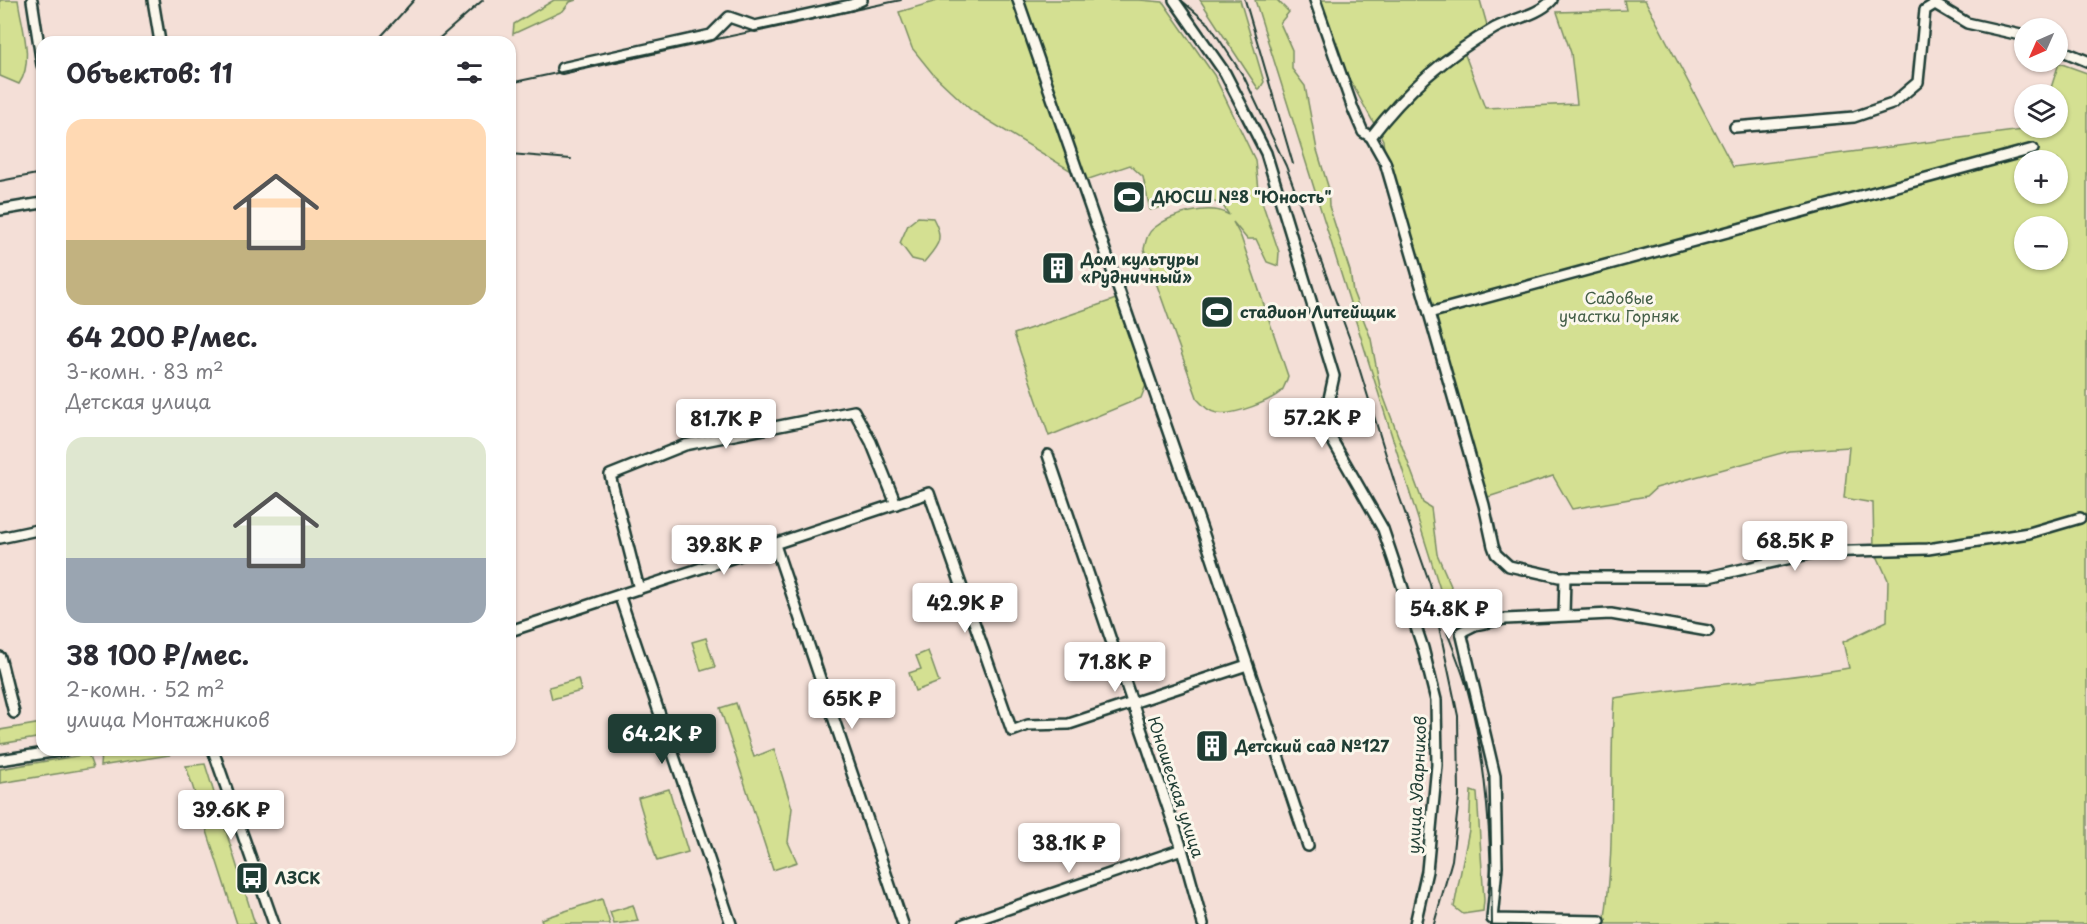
<!DOCTYPE html>
<html lang="ru">
<head>
<meta charset="utf-8">
<style>
	body { margin:0; font-family:"Playpen Sans",sans-serif; background:#f7f7f7; color:#2b2b33; height:100vh; display:flex; flex-direction:column; font-size:22px; white-space:nowrap }
	* { box-sizing:border-box; margin:0 }
	p { font-size:20px; color:#7c7c81 }
	.icon { flex:none; width:33px; height:33px; fill:none; stroke:currentColor; stroke-width:2; stroke-linecap:round; stroke-linejoin:round }
	.map { position:relative; flex:1; overflow:hidden }
	.panel { position:absolute; left:36px; top:36px; width:480px; height:720px; display:flex; flex-direction:column; background:#fff; border-radius:18px; box-shadow:0 2px 4px #0004 }
	.panel>* { flex:none }
	.needle { width:39px; rotate:225deg }
	.buttons { position:absolute; left:2014px; top:18px; display:grid; gap:12px }
	.buttons a { display:grid; place-items:center; width:54px; height:54px; border-radius:50%; background:#fff; box-shadow:0 2px 4px #0004; font-size:30px }
	.price { position:absolute; translate:-50% -51px; padding:0 14px; border-radius:6px; background:#fff; color:#222; font-size:20px; line-height:39px; filter:drop-shadow(0 2px 3px #0008) }
	.price::after { content:''; position:absolute; left:50%; top:36px; width:18px; height:14px; margin-left:-9px; background:inherit; clip-path:polygon(0 0,100% 0,50% 100%) }
	.price.selected { background:#1f3d34; color:#fff }
	ul { padding:0; list-style:none }
	li { display:grid; align-content:center; gap:12px; height:318px; padding:0 30px }
	li span { display:grid; place-items:center; height:186px; border-radius:18px; color:#555 }
	li>.icon { margin-inline-start:auto }
	span .icon { width:108px; height:108px; fill:#fffc; stroke-width:1 }
	li b { font-size:26px }
	h2 { display:flex; justify-content:space-between; align-items:center; height:72px; padding:0 30px; font-size:26px }
	.map>svg:first-child { display:block }
</style>
</head>
<body>
<div class="map">
<svg width="2087" height="924" viewBox="0 0 2087 924">
	<rect width="100%" height="100%" fill="#f4dfd7"/>
	<filter id="ink" filterUnits="userSpaceOnUse"><feTurbulence type="fractalNoise" baseFrequency=".0167" numOctaves="2"/><feDisplacementMap in="SourceGraphic" scale="12" xChannelSelector="R" yChannelSelector="G"/><feConvolveMatrix kernelMatrix="1 2 1 2 8 2 1 2 1" color-interpolation-filters="sRGB"/></filter>
	<g filter="url(#ink)">
		<!-- green -->
		<g fill="#d4e092" stroke="#7a8e63" stroke-width="1.5" fill-rule="evenodd">
			<path d="M0 0H18C21 24 35 62 19 84L0 76Z"/>
			<polygon points="554,0 576,0 570,2 563,11 513,34 514,24"/>
			<path d="M940 0H1140L1163 2 1214 75 1255 160 1258 190 1279 252 1278 266 1267 262 1256 239H1247L1233 222 1241 237 1288 376C1287 380 1285 385 1283 389 1274 401 1232 416 1217 413 1209 412 1204 406 1198 400L1144 249C1146 241 1147 233 1154 228 1171 214 1211 203 1229 215L1222 204 1198 198 1150 210 1143 177 1130 165 1086 180 971 110 933 74 912 48 899 12Z"/>
			<polygon points="1200,0 1240,0 1264,82 1259,90"/>
			<polygon points="1255,0 1277,0 1289,12 1280,23 1292,50 1292,69 1305,86 1317,150 1328,186 1329,206 1350,271 1353,292 1371,339 1380,387 1423,503 1431,508 1437,554 1451,586 1445,605"/>
			<path d="M1312 0H1480L1487 25 1461 44 1485 108 1577 104 1571 53 1557 12 1626 10 1624 0H1645L1733 167 2038 128H2058V94H2049L2059 63 2087 73V924H1604C1616 849 1609 773 1614 698 1693 686 1771 681 1849 668L1843 642 1887 621 1888 580 1874 549 1873 503 1844 498 1849 447 1789 451 1656 488 1647 496 1572 509 1553 476 1485 498 1385 162 1383 140 1330 44ZM2025 160H2058V194H2025ZM2025 226H2058V260H2025Z"/>
			<path d="M918 217 933 218C945 240 938 245 924 262L912 259 900 243 908 225Z"/>
			<polygon points="1116,299 1146,385 1141,398 1049,436 1014,334"/>
			<polygon points="706,638 715,667 701,671 692,642"/>
			<polygon points="928,651 939,682 915,691 909,673 921,669 916,656"/>
			<polygon points="578,679 581,691 552,699 549,687"/>
			<polygon points="736,703 754,757 774,749 792,808 788,842 797,862 773,870 720,708"/>
			<polygon points="42,723 42,737 0,744 0,730"/>
			<polygon points="120,750 169,750 170,755 100,766 101,753"/>
			<polygon points="88,754 93,768 0,783 0,769"/>
			<polygon points="205,764 255,924 237,924 186,766"/>
			<polygon points="669,789 688,852 657,861 638,798"/>
			<polygon points="1471,791 1477,793 1484,900 1483,911 1463,914 1454,907 1469,830"/>
			<polygon points="602,899 610,924 543,924 541,919"/>
			<polygon points="633,905 638,921 614,924 610,912"/>
		</g>
		<g fill="none" stroke-linecap="round" stroke-linejoin="round">
			<defs>
				<g id="minor">
					<polyline points="32,0 42,65"/>
					<polyline points="153,0 160,42"/>
					<polyline points="1018,0 1211,555 1308,846"/>
					<polyline points="1174,0 1225,73 1266,153 1334,376 1325,417 1331,438 1383,529 1423,648 1436,700 1437,765 1427,871 1415,924"/>
					<path d="M1315 0 1353 109 1363 132 1371 137C1405 92 1445 56 1495 28 1512 19 1539 15 1552 0"/>
					<polyline points="2058,49 2087,61"/>
					<polyline points="562,68 711,35 729,17 755,26 851,5 862,0"/>
					<polyline points="1735,127 1854,117 1892,104 1918,82 1925,10 1935,4 1967,23 2025,36"/>
					<polyline points="1371,137 1385,162 1429,313 2033,149"/>
					<polyline points="0,210 42,203"/>
					<polyline points="1429,313 1484,505 1493,546 1496,554 1509,566 1559,577 1709,577 1817,552 1928,549 2029,533 2080,518"/>
					<polyline points="1048,455 1182,849 1203,924"/>
					<polyline points="0,538 42,529"/>
					<polyline points="775,545 903,924"/>
					<polyline points="639,589 610,475 685,445 854,411 871,442 896,504"/>
					<polyline points="620,597 731,924"/>
					<polyline points="1564,615 1565,577"/>
					<polyline points="510,631 929,493 1012,731 1028,725 1069,724 1247,665"/>
					<polyline points="0,657 14,713"/>
					<polyline points="213,750 274,924"/>
					<polyline points="0,760 65,750"/>
					<polyline points="1600,921 1492,919 1497,867 1495,776 1461,632 1475,625 1505,619 1611,614 1708,631"/>
					<polyline points="964,924 1182,849"/>
				</g>
			</defs>
			<!-- minor casing -->
			<use href="#minor" stroke="#1f3d34" stroke-width="14"/>
			<!-- minor -->
			<use href="#minor" stroke="#fbf7ec" stroke-width="9"/>
			<!-- rail -->
			<g stroke="#1f3d34" stroke-width="2">
				<polyline points="1181,0 1209,24 1244,77 1286,166 1352,345 1395,484 1430,584 1458,716 1459,797 1452,860 1434,924"/>
				<polyline points="1245,0 1293,164"/>
				<polyline points="376,42 414,0"/>
				<polyline points="435,42 483,0"/>
				<polyline points="510,83 901,0"/>
				<polyline points="510,154 571,159"/>
				<polyline points="0,181 42,173"/>
				<path d="M1447 632C1454 651 1462 670 1467 688 1488 765 1491 845 1492 924"/>
			</g>
		</g>
	</g>
	<!-- icons -->
	<defs>
		<symbol id="stadium-square" viewBox="-11 -11 22 22"><rect x="-9" y="-9" width="18" height="18" rx="4" fill="#1f3d34" stroke="#fbf7ec"/><path d="M0-5a6.5 5 0 1 0 0 10a6.5 5 0 1 0 0-10ZM-3.5-1.8h7v3.6h-7Z" fill="#fff"/></symbol>
		<symbol id="building-square" viewBox="-11 -11 22 22"><rect x="-9" y="-9" width="18" height="18" rx="4" fill="#1f3d34" stroke="#fbf7ec"/><path d="M-4-6H4V6H1V3H-1V6H-4ZM-2.5-4.3h1.7v1.8h-1.7ZM.8-4.3h1.7v1.8H.8ZM-2.5-1h1.7V.8h-1.7ZM.8-1h1.7V.8H.8Z" fill="#fff"/></symbol>
		<symbol id="bus-square" viewBox="-11 -11 22 22"><rect x="-9" y="-9" width="18" height="18" rx="4" fill="#1f3d34" stroke="#fbf7ec"/><path d="M-5-6H5V4H4V6H2V4H-2V6H-4V4H-5ZM-3.5-4V0h7V-4ZM-3.5 1.2v1.5H-2V1.2ZM2 1.2v1.5H3.5V1.2Z" fill="#fff"/></symbol>
	</defs>
	<g fill-rule="evenodd">
		<use href="#stadium-square" x="1110" y="178" width="38" height="38"/>
		<use href="#building-square" x="1039" y="249" width="38" height="38"/>
		<use href="#stadium-square" x="1198" y="293" width="38" height="38"/>
		<use href="#building-square" x="1193" y="727" width="38" height="38"/>
		<use href="#bus-square" x="233" y="859" width="38" height="38"/>
	</g>
	<g text-anchor="middle" stroke-width="6" stroke-linejoin="round" paint-order="stroke">
		<!-- poi labels -->
		<g font-size="16" font-weight="bold" fill="#1f3d34" stroke="#fbf7ec" text-anchor="start">
			<text x="1152" y="203">ДЮСШ №8 "Юность"</text>
			<text x="1081" y="265">Дом культуры<tspan x="1081" dy="18">«Рудничный»</tspan></text>
			<text x="1240" y="318">стадион Литейщик</text>
			<text x="1235" y="752">Детский сад №127</text>
			<text x="275" y="884">ЛЗСК</text>
		</g>
		<!-- park labels -->
		<g font-size="16" fill="#435e47" stroke="#fbf7ec">
			<text x="1619" y="304">Садовые<tspan x="1619" dy="18">участки Горняк</tspan></text>
		</g>
		<!-- street labels -->
		<g font-size="16" fill="#1f3d34" stroke="#fbf7ec">
			<text transform="translate(1417 785) rotate(-87)" y="6">улица Ударников</text>
			<text transform="translate(1176 787) rotate(72)" y="6">Юношеская улица</text>
		</g>
	</g>
</svg>
<div class="buttons">
<a><svg class="needle" viewBox="-14 -14 28 28"><path d="M0-13l5 13h-10z" fill="#e53935"/><path d="M0 13l5-13h-10z" fill="#7c7c81"/></svg></a>
<a><svg class="icon" aria-label="layers" viewBox="0 0 24 24"><path d="M12 4l9 5-9 5-9-5zM3 14l9 5 9-5"/></svg></a>
<a>+</a>
<a>−</a>
</div>
<b class="price" style="left:1322px;top:449px">57.2K ₽</b>
<b class="price" style="left:726px;top:450px">81.7K ₽</b>
<b class="price" style="left:1795px;top:572px">68.5K ₽</b>
<b class="price" style="left:724px;top:576px">39.8K ₽</b>
<b class="price" style="left:965px;top:634px">42.9K ₽</b>
<b class="price" style="left:1449px;top:640px">54.8K ₽</b>
<b class="price" style="left:1115px;top:693px">71.8K ₽</b>
<b class="price" style="left:852px;top:730px">65K ₽</b>
<b class="price selected" style="left:662px;top:765px">64.2K ₽</b>
<b class="price" style="left:231px;top:841px">39.6K ₽</b>
<b class="price" style="left:1069px;top:874px">38.1K ₽</b>
<section class="panel">
<h2>Объектов: 11<svg class="icon" aria-label="filters" viewBox="0 0 24 24"><path d="M4 7h16M4 17h16"/><circle cx="9" cy="7" r="2"/><circle cx="15" cy="17" r="2"/></svg></h2>
<ul>
<li><span style="background:linear-gradient(#ffd9b3 65%,#c2b280 0)"><svg class="icon" aria-label="home" viewBox="0 0 24 24"><path d="M3 11l9-7 9 7M6 9v11h12V9"/></svg></span><div><b>64 200 ₽/мес.</b><p>3-комн. · 83 m²</p><p>Детская улица</p></div></li>
<li><span style="background:linear-gradient(#dfe7d0 65%,#9aa5b1 0)"><svg class="icon" aria-label="home" viewBox="0 0 24 24"><path d="M3 11l9-7 9 7M6 9v11h12V9"/></svg></span><div><b>38 100 ₽/мес.</b><p>2-комн. · 52 m²</p><p>улица Монтажников</p></div></li>
</ul>
</section>
</div>
</body>
</html>
